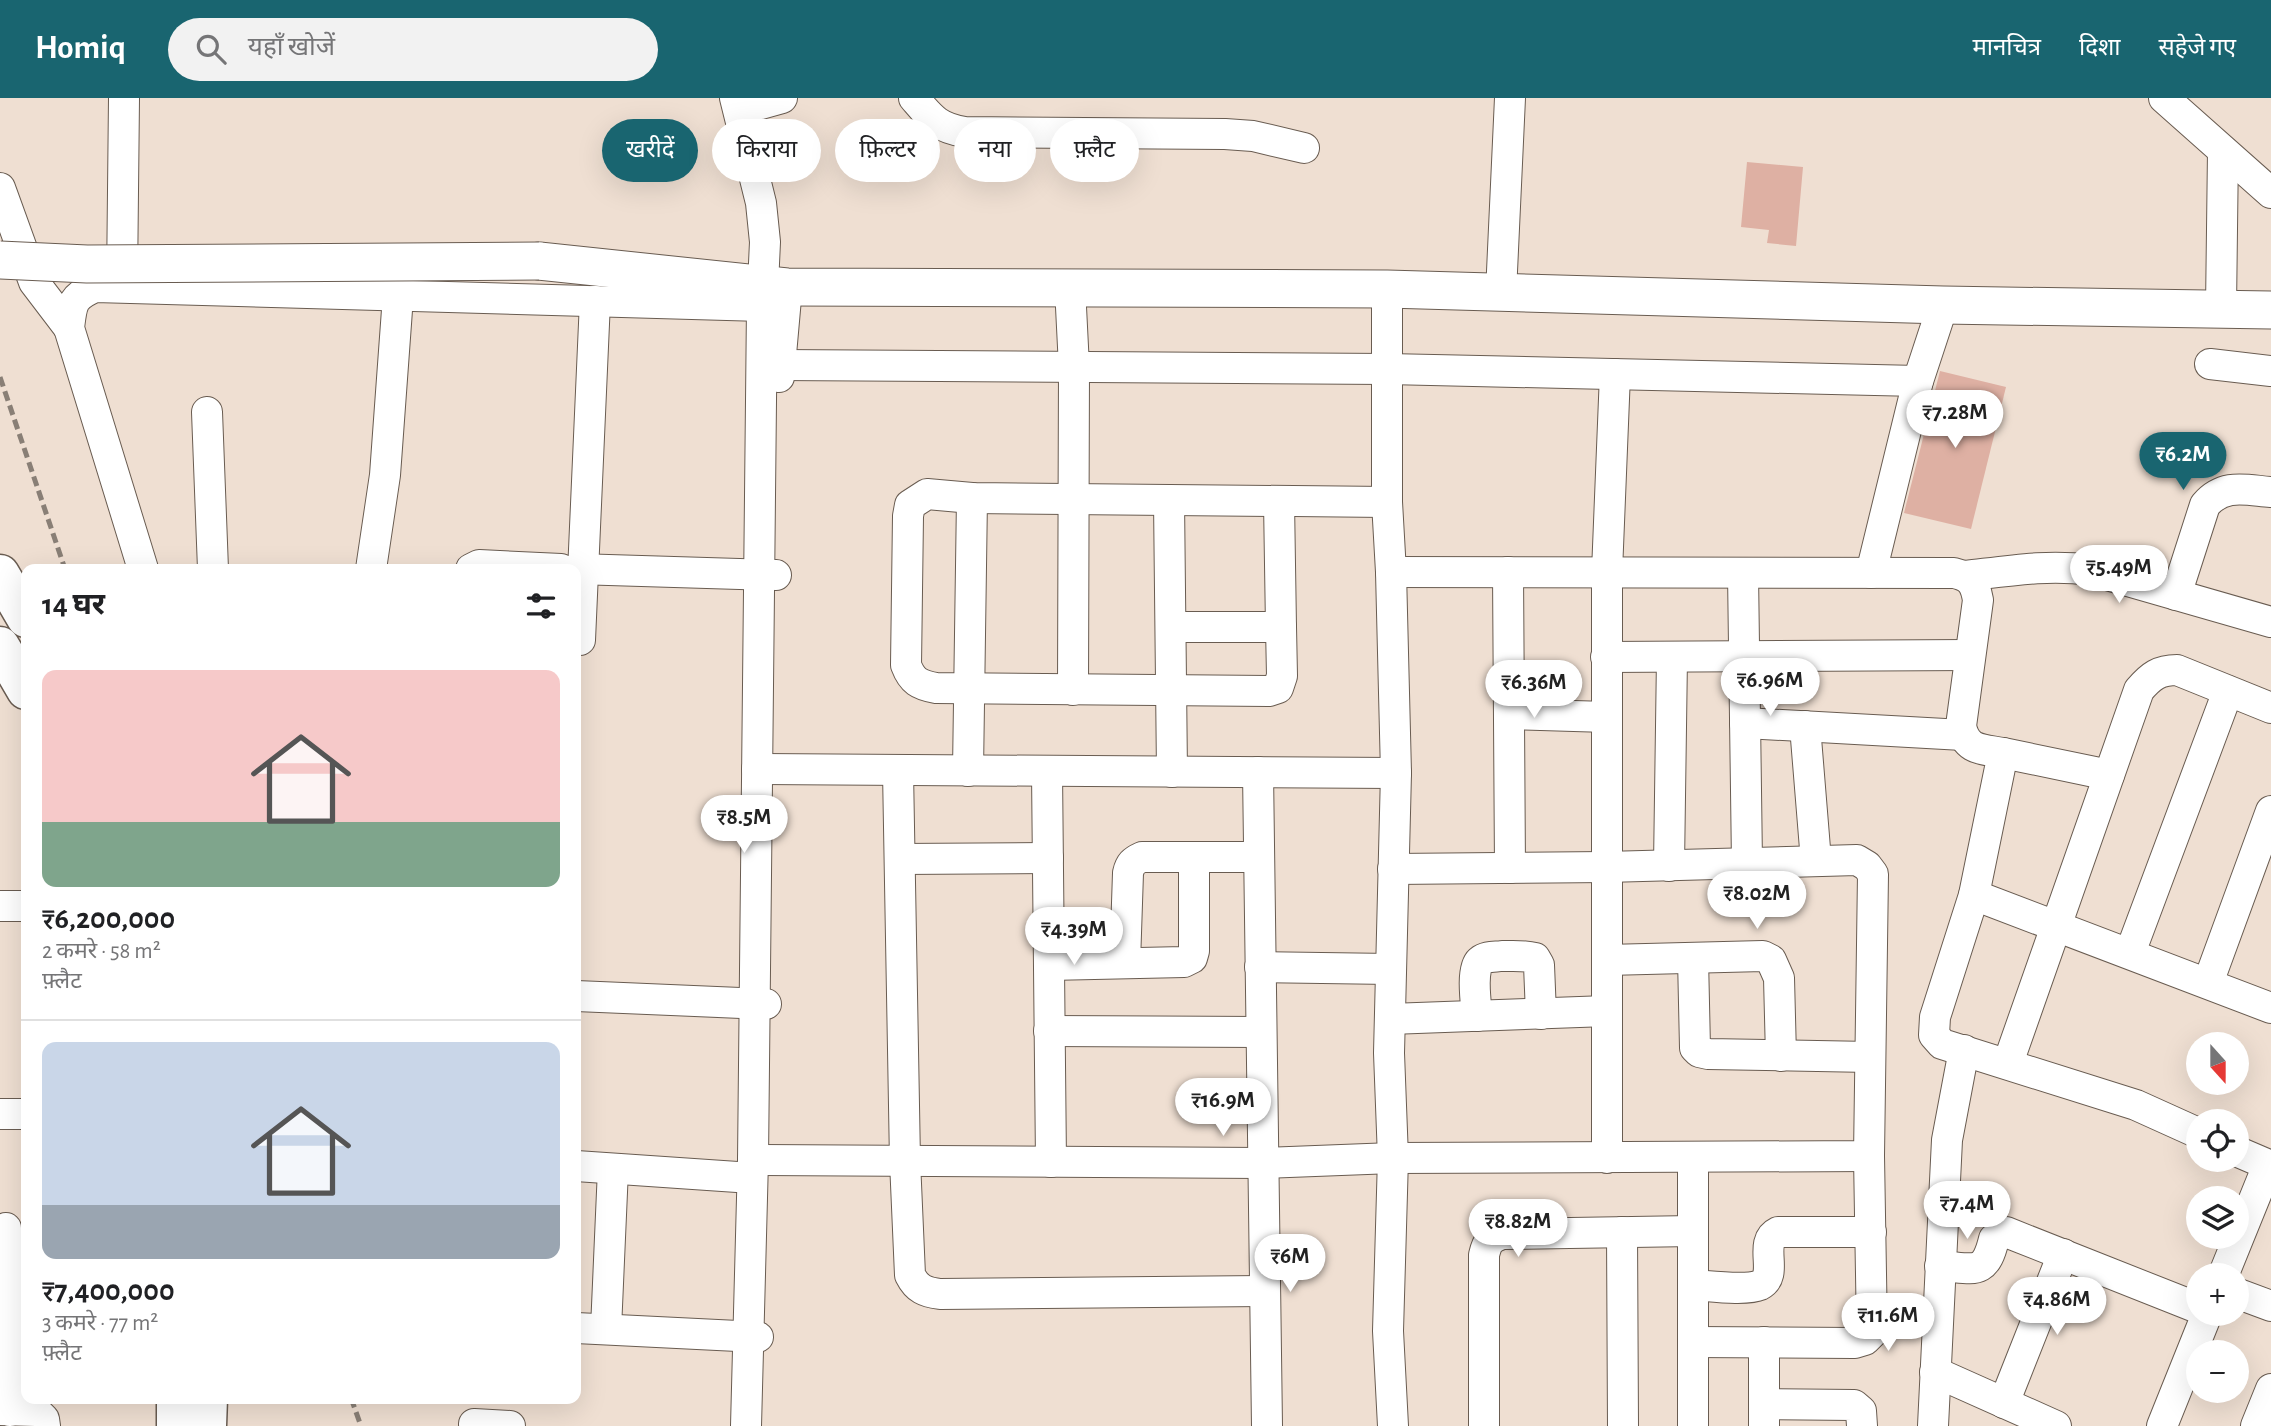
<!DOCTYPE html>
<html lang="hi">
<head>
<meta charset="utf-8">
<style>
	body { margin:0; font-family:"Alegreya Sans","Noto Sans Devanagari",sans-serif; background:#f2f2f2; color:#202124; height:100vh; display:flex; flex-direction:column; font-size:26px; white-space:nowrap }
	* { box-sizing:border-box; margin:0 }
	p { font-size:23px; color:#757577 }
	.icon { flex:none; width:38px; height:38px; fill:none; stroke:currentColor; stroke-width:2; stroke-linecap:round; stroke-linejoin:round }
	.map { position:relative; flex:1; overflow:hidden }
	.side { position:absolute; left:21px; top:466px; width:560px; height:840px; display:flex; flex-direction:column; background:#fff; border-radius:14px; box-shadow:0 7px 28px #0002 }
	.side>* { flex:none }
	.guide { position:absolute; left:602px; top:21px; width:665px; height:63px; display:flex; gap:14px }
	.needle { width:46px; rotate:159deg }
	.tools { position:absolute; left:2186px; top:934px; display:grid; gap:14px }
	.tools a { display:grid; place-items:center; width:63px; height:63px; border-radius:50%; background:#fff; box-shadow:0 7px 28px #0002; font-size:35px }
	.price { position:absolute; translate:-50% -60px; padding:0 16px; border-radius:24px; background:#fff; color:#222; font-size:23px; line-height:46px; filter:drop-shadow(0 2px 4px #0008) }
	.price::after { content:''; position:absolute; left:50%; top:42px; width:21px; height:16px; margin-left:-10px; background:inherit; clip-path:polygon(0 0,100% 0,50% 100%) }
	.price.active { background:#196570; color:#fff }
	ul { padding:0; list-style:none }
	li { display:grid; align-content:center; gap:14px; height:371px; padding:0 21px }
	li+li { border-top:2px solid #e0e0e0 }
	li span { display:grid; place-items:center; height:217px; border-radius:14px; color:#555 }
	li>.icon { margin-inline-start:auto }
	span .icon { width:126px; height:126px; fill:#fffc; stroke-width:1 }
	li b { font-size:30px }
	h2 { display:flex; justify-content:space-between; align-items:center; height:84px; padding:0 21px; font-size:30px }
	.tag { padding:0 24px; border-radius:32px; background:#fff; box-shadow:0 7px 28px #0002; font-size:24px; line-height:63px }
	.tag.active { background:#196570; color:#fff }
	header { display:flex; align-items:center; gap:42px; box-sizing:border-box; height:98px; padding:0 35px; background:#196570; color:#fff }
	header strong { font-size:33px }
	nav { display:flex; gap:38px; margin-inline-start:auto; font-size:24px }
	.search { width:490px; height:63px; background:#f2f2f2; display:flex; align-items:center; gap:18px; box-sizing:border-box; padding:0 24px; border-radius:38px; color:#757577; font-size:26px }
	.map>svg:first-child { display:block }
</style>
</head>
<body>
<header>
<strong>Homiq</strong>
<div class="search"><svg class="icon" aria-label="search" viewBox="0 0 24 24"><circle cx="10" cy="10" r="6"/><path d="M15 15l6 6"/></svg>यहाँ खोजें</div>
<nav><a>मानचित्र</a><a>दिशा</a><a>सहेजे गए</a></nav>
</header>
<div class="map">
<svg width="2271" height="1328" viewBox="0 0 2271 1328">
	<rect width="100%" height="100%" fill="#efdfd2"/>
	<!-- building -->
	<g fill="#deb0a3">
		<polygon points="1747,64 1803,69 1796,148 1767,145 1769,132 1741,129"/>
		<polygon points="1940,273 2006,289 1971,431 1904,415"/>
	</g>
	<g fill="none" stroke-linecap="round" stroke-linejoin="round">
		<defs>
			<g id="minor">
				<polyline points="735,0 761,105 765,144 762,208 753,1062 746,1328"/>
				<path d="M914 0C931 20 938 30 965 34L1225 36 1253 38 1304 50"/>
				<polyline points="2164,0 2271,95"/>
				<polyline points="739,12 782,0"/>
				<polyline points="0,90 34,184 69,230"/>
				<polyline points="122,186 124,0"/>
				<polyline points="1070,189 1074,269 1073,592"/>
				<polyline points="1387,191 1387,404 1391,474 1396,675 1389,955 1393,1060 1388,1233 1393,1328"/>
				<polyline points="1501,195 1510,0"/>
				<polyline points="2221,210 2223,53"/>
				<polyline points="2210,266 2271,273"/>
				<polyline points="779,267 1388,271 1918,283"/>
				<polyline points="779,279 787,189"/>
				<polyline points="207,314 213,471"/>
				<polyline points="1169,402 1172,674"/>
				<path d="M143 471 69 230C72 205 72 199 95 189L762 208"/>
				<polyline points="371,471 385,377 398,198"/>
				<polyline points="471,471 479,467 561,471"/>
				<polyline points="576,471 776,477"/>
				<path d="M1391 474 1954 475C1971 479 1975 485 1978 502L1961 628C1966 653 1982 651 2003 655L1974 797 1935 919 1934 937 1942 946 2136 1007 2198 1035"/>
				<polyline points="1508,474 1510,770"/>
				<polyline points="1743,475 1747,765"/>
				<polyline points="1871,475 1918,283 1943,207"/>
				<path d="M1966 478C2008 473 2048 466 2090 472L2271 524"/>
				<path d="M2176 497 2205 407C2224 385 2245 392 2271 394"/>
				<polyline points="1171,529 1281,529 1279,403"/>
				<path d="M1281 529 1282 578 1278 590 1269 593 936 590C919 587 912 583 906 567L908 418 910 407 927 396 972 400 1387 404"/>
				<polyline points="580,542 595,203"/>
				<polyline points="1606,559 1970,557"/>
				<polyline points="1509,616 1607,619"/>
				<polyline points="1745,625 1963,637"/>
				<polyline points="1805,628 1816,763"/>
				<polyline points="2003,655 2109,677"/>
				<polyline points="757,671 1396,675"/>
				<path d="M898 673 905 1063 910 1177C917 1191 925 1194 940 1196L1264 1193"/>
				<polyline points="968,673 972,400"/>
				<polyline points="1047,674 1051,1064"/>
				<polyline points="1258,674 1267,1328"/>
				<polyline points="900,761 1048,760"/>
				<polyline points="1669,768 1672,559"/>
				<polyline points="1974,797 2271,910"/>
				<polyline points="0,808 26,808"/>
				<polyline points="2130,855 2228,593"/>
				<polyline points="1693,860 1695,950 1699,954 1708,956 1870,959"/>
				<polyline points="1607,862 1763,858 1771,862 1779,880 1781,958"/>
				<path d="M1125 865 1128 775C1130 766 1133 763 1142 759H1259"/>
				<polyline points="1049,867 1184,864 1192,860 1194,853 1194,760"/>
				<polyline points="1260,869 1391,871"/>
				<polyline points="2208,885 2271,713"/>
				<polyline points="576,898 766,906"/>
				<path d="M1477 918C1476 906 1471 871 1480 863 1486 858 1495 859 1502 858 1514 858 1524 857 1535 860L1539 867 1541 916"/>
				<polyline points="1390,921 1607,913"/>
				<polyline points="1049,933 1261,934"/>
				<path d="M2008 965 2139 592C2151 578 2159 572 2177 572L2271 610"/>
				<polyline points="0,1016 26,1016"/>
				<polyline points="2236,1053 2271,1068"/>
				<polyline points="1607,1060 1607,474 1615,276"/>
				<polyline points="1693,1060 1693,1328"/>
				<polyline points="753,1062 1262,1065 1393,1060 1869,1058 1873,776 1867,768 1857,762 1606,769 1393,771"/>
				<polyline points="576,1068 752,1080"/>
				<polyline points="6,1130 10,1313"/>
				<polyline points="1622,1134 1623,1328"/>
				<path d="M1940 1168C1974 1170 1985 1179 1994 1141L2006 1134 2198 1210"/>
				<polyline points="2223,1178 2268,1067"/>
				<path d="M1693 1187C1710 1188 1746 1193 1760 1187 1780 1177 1757 1144 1778 1134H1871"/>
				<polyline points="2236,1195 2271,1208"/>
				<polyline points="576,1230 758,1239"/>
				<polyline points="606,1231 613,1071"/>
				<polyline points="1693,1244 1855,1245 1865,1242 1872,1235 1869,1058"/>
				<polyline points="1935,1274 2056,1328"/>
				<polyline points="2004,1305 2063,1156"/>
				<polyline points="1764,1306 1854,1307 1861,1313 1862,1328"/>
				<polyline points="0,1312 36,1313 44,1321 45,1328"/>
				<polyline points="474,1326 510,1328"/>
				<path d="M1484 1328V1157C1487 1144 1490 1140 1503 1136L1693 1133"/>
				<polyline points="1764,1328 1764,1244"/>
				<polyline points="1933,1328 1947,1042 1964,952"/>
				<polyline points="2162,1328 2207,1216"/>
				<polyline points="2256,1328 2271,1291"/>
			</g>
			<polyline id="major" points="539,163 787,189 1387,191 1943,207 2271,212"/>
			<g id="highway">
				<polyline points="0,476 26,520"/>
				<polyline points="0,548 26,592"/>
				<polyline points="176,1328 176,1300"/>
				<polyline points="207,1328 208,1300"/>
			</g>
		</defs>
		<!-- minor casing -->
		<use href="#minor" stroke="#695c51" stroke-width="32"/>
		<!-- major casing -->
		<use href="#major" stroke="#695c51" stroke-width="39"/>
		<!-- highway casing -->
		<use href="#highway" stroke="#695c51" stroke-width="41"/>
		<!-- minor -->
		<use href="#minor" stroke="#fff" stroke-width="30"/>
		<!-- major -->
		<use href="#major" stroke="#fff" stroke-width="37"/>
		<!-- highway -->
		<use href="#highway" stroke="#fff" stroke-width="38"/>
		<!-- rail -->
		<g stroke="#897f76" stroke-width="5" stroke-dasharray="10 5" stroke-linecap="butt">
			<polyline points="0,279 65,471"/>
			<polyline points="351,1300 361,1328"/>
		</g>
		<defs>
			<polyline id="major-bridge" points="0,162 87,166 539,163"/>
		</defs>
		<!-- major-bridge casing -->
		<use href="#major-bridge" stroke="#695c51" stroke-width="39" stroke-linecap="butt"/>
		<!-- major-bridge -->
		<use href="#major-bridge" stroke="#fff" stroke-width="37"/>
	</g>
</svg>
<div class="tools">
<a><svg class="needle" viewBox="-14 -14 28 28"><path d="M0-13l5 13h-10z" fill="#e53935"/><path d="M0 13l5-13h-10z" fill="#757577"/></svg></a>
<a><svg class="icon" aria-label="locate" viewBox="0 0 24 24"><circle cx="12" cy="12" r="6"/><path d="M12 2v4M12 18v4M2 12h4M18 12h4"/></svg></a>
<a><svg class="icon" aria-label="layers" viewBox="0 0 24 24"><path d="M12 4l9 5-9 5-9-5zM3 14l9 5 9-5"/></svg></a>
<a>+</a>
<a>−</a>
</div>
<b class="price" style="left:1955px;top:352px">₹7.28M</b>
<b class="price active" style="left:2183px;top:394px">₹6.2M</b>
<b class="price" style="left:2119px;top:507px">₹5.49M</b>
<b class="price" style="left:1770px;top:620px">₹6.96M</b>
<b class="price" style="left:1534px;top:622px">₹6.36M</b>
<b class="price" style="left:744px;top:757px">₹8.5M</b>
<b class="price" style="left:1757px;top:833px">₹8.02M</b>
<b class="price" style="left:1074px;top:869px">₹4.39M</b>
<b class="price" style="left:1223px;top:1040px">₹16.9M</b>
<b class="price" style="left:1967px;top:1143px">₹7.4M</b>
<b class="price" style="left:1518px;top:1161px">₹8.82M</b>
<b class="price" style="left:1290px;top:1196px">₹6M</b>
<b class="price" style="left:2057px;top:1239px">₹4.86M</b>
<b class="price" style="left:1888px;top:1255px">₹11.6M</b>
<div class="guide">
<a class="tag active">खरीदें</a>
<a class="tag">किराया</a>
<a class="tag">फ़िल्टर</a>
<a class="tag">नया</a>
<a class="tag">फ़्लैट</a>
</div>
<section class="side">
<h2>14 घर<svg class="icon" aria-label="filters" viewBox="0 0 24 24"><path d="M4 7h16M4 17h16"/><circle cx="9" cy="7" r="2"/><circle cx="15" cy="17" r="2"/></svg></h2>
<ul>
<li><span style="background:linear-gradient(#f6c9c9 70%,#7fa58c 0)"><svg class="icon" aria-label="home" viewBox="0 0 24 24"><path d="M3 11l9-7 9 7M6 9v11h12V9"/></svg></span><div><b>₹6,200,000</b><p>2 कमरे · 58 m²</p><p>फ़्लैट</p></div></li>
<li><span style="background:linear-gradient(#c9d6e8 75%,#9aa5b1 0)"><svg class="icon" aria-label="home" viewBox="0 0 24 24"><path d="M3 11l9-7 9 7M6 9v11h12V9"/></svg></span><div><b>₹7,400,000</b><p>3 कमरे · 77 m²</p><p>फ़्लैट</p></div></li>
</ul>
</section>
</div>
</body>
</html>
